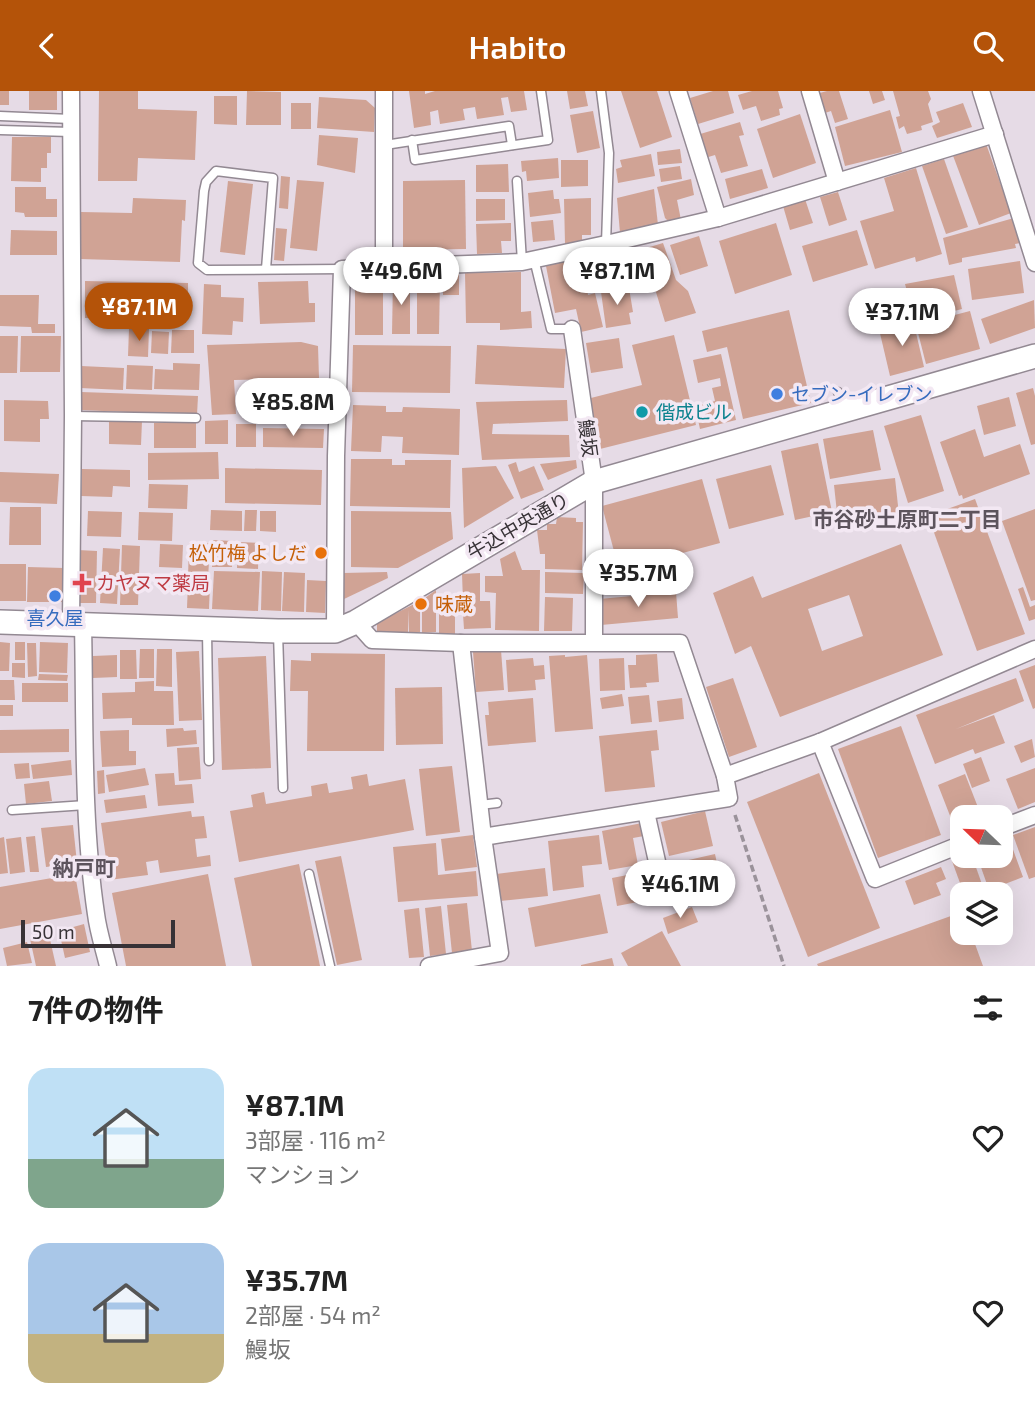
<!DOCTYPE html>
<html lang="ja">
<head>
<meta charset="utf-8">
<style>
	body { margin:0; font-family:"Exo 2","Noto Sans JP",sans-serif; background:#f6f6f6; color:#222; height:100vh; display:flex; flex-direction:column; font-size:26px; white-space:nowrap }
	* { box-sizing:border-box; margin:0 }
	p { font-size:23px; color:#767676 }
	.icon { flex:none; width:38px; height:38px; fill:none; stroke:currentColor; stroke-width:2; stroke-linecap:round; stroke-linejoin:round }
	.map { position:relative; height:875px; overflow:hidden }
	.details { display:flex; flex-direction:column; background:#fff; flex:1 }
	.details>* { flex:none }
	.needle { width:46px; rotate:293deg }
	.controls { position:absolute; left:950px; top:714px; display:grid; gap:14px }
	.controls a { display:grid; place-items:center; width:63px; height:63px; border-radius:14px; background:#fff; box-shadow:0 7px 28px #0002; font-size:35px }
	.scale { position:absolute; left:21px; bottom:18px; width:154px; box-sizing:border-box; padding-left:7px; border:4px solid #373236; border-top:0; font-size:19px; line-height:24px; white-space:nowrap; color:#373236; -webkit-text-stroke:5px #f3e8f3; paint-order:stroke }
	.price { position:absolute; translate:-50% -60px; padding:0 16px; border-radius:24px; background:#fff; color:#222; font-size:23px; line-height:46px; filter:drop-shadow(0 2px 4px #0008) }
	.price::after { content:''; position:absolute; left:50%; top:42px; width:21px; height:16px; margin-left:-10px; background:inherit; clip-path:polygon(0 0,100% 0,50% 100%) }
	.price.selected { background:#b45309; color:#fff }
	ul { padding:0; list-style:none }
	li { display:flex; align-items:center; gap:21px; height:175px; padding:0 28px }
	li span { display:grid; place-items:center; flex:none; width:196px; height:140px; border-radius:21px; color:#555 }
	li>.icon { margin-inline-start:auto }
	span .icon { width:84px; height:84px; fill:#fffc; stroke-width:1 }
	li b { font-size:30px }
	h2 { display:flex; justify-content:space-between; align-items:center; height:84px; padding:0 28px; font-size:30px }
	header { display:flex; justify-content:space-between; align-items:center; height:91px; padding:0 28px; background:#b45309; color:#fff; font-size:32px; font-weight:600 }
	.map>svg:first-child { display:block }
</style>
</head>
<body>
<header><svg class="icon" aria-label="back" viewBox="0 0 24 24"><path d="M15 5l-7 7 7 7"/></svg>Habito<svg class="icon" aria-label="search" viewBox="0 0 24 24"><circle cx="10" cy="10" r="6"/><path d="M15 15l6 6"/></svg></header>
<div class="map">
<svg width="1035" height="875" viewBox="0 0 1035 875">
	<rect width="100%" height="100%" fill="#e6dbe6"/>
	<!-- building -->
	<g fill="#d0a395" fill-rule="evenodd">
		<rect x="0" y="0" width="9" height="14"/>
		<rect x="29" y="0" width="28" height="19"/>
		<polygon points="99,0 138,0 138,18 197,20 195,69 138,67 137,90 98,90"/>
		<polygon points="247,0 281,1 281,34 246,34"/>
		<polygon points="409,0 425,0 425,3 435,0 524,0 527,19 511,21 508,6 501,7 504,24 477,28 475,16 463,18 465,29 440,33 438,19 430,21 431,34 414,37"/>
		<polygon points="567,0 585,0 588,15 570,18"/>
		<polygon points="621,0 657,0 672,46 640,57"/>
		<polygon points="713,0 728,0 734,22 698,33 690,7"/>
		<polygon points="752,0 778,0 783,17 779,18 780,24 761,30 756,15 743,19 738,4"/>
		<polygon points="827,0 839,0 848,28 835,32 831,20 822,23 816,3"/>
		<polygon points="869,0 882,0 885,9 873,13"/>
		<polygon points="893,0 928,0 931,8 928,13 933,31 921,35 922,39 907,43 904,35 899,38 896,26 900,25"/>
		<polygon points="214,5 237,5 237,34 214,33"/>
		<polygon points="319,6 366,9 375,17 374,41 317,37"/>
		<rect x="291" y="12" width="20" height="26"/>
		<polygon points="963,12 972,36 937,47 932,35 940,31 936,21"/>
		<polygon points="890,19 902,61 845,75 835,36"/>
		<polygon points="593,20 600,57 577,62 570,24"/>
		<polygon points="800,23 816,72 773,87 757,38"/>
		<polygon points="740,31 744,44 739,45 748,75 721,82 715,64 705,67 697,44"/>
		<polygon points="319,44 358,47 355,82 317,74"/>
		<polygon points="12,46 51,46 51,62 47,62 47,77 41,77 41,91 11,90"/>
		<polygon points="985,50 1011,122 979,134 952,62"/>
		<polygon points="680,58 682,72 658,74 657,61"/>
		<polygon points="651,63 655,85 618,92 616,78 622,76 620,69"/>
		<polygon points="558,67 559,87 527,90 526,80 522,81 521,70"/>
		<polygon points="944,68 968,136 946,143 922,75"/>
		<polygon points="561,69 588,69 588,95 561,96"/>
		<polygon points="508,73 509,101 476,101 476,74"/>
		<polygon points="680,75 682,88 661,91 659,78"/>
		<polygon points="916,77 942,163 916,171 915,166 875,178 860,130 894,120 884,87"/>
		<polygon points="762,78 768,97 730,108 725,88"/>
		<polygon points="281,85 290,86 288,118 279,117"/>
		<polygon points="691,88 694,104 677,109 681,129 669,131 665,127 657,96"/>
		<polygon points="297,89 324,91 317,160 290,157"/>
		<polygon points="465,89 466,158 403,159 403,90"/>
		<polygon points="228,90 253,93 245,164 220,161"/>
		<polygon points="15,96 46,96 46,108 57,108 57,126 25,126 24,122 15,121"/>
		<polygon points="654,98 658,134 620,142 617,107"/>
		<polygon points="553,99 554,108 559,108 561,122 530,126 528,102"/>
		<polygon points="838,101 847,129 829,135 820,106"/>
		<polygon points="133,107 186,109 185,130 182,129 180,171 80,168 81,121 132,122"/>
		<polygon points="591,107 591,144 582,144 582,152 565,153 564,108"/>
		<polygon points="476,108 505,108 505,129 476,130"/>
		<polygon points="805,108 813,132 790,139 783,115"/>
		<polygon points="1014,127 1021,152 1015,153 1016,157 962,167 962,171 949,174 943,147"/>
		<polygon points="553,129 555,149 533,151 531,131"/>
		<polygon points="511,132 511,150 501,150 502,162 477,163 476,133"/>
		<polygon points="776,132 792,184 735,203 719,150"/>
		<polygon points="276,137 287,138 284,170 274,169"/>
		<polygon points="11,139 57,140 57,164 10,164"/>
		<polygon points="857,139 868,174 813,191 802,155"/>
		<polygon points="699,145 708,175 680,184 670,154"/>
		<polygon points="663,152 676,189 688,200 696,222 665,231 643,158"/>
		<polygon points="582,167 588,204 595,202 603,236 581,241 576,218 555,222 546,175"/>
		<polygon points="1020,170 1024,202 972,209 968,178"/>
		<polygon points="521,181 521,221 531,220 532,237 500,239 500,232 466,232 465,182"/>
		<polygon points="459,183 459,204 443,204 443,184"/>
		<polygon points="954,184 962,218 915,230 905,193"/>
		<polygon points="393,188 410,189 410,243 392,243"/>
		<rect x="355" y="189" width="28" height="55"/>
		<polygon points="85,190 188,192 188,229 85,227"/>
		<polygon points="308,190 309,212 315,212 315,231 260,233 258,191"/>
		<polygon points="417,190 440,190 439,243 417,243"/>
		<polygon points="204,193 221,194 221,206 244,207 243,231 233,230 232,244 202,243"/>
		<polygon points="629,197 633,221 629,222 631,233 606,237 601,201"/>
		<polygon points="0,204 39,204 38,233 55,233 55,242 32,242 31,236 0,235"/>
		<polygon points="1034,209 1035,237 990,253 981,228"/>
		<polygon points="789,219 811,312 743,328 727,256 707,261 702,240"/>
		<polygon points="970,220 980,258 926,273 916,234"/>
		<polygon points="913,229 924,276 890,285 879,238"/>
		<polygon points="129,238 149,238 148,266 128,265"/>
		<polygon points="172,239 194,239 194,262 171,262"/>
		<polygon points="152,240 169,241 168,263 151,262"/>
		<polygon points="674,244 696,334 600,358 587,308 642,294 632,254"/>
		<polygon points="0,245 18,245 17,282 0,282"/>
		<polygon points="21,245 61,245 60,281 20,281"/>
		<polygon points="619,247 623,277 591,282 586,252"/>
		<polygon points="301,251 318,255 319,287 234,289 236,323 212,324 207,254"/>
		<polygon points="353,254 451,255 450,302 352,301"/>
		<polygon points="477,254 566,258 564,297 475,293"/>
		<polygon points="721,263 736,329 700,338 695,315 715,310 712,297 721,295 720,287 698,292 693,269"/>
		<polygon points="173,272 200,273 199,299 154,298 155,278 173,279"/>
		<polygon points="127,274 153,275 152,299 126,298"/>
		<polygon points="81,275 124,277 123,299 80,297"/>
		<polygon points="1033,297 1035,305 1035,353 1031,354 1016,302"/>
		<polygon points="81,301 198,305 197,324 80,319"/>
		<polygon points="250,303 323,305 322,332 249,330"/>
		<polygon points="1009,306 1016,335 984,344 977,315"/>
		<polygon points="4,309 48,310 49,328 40,328 40,351 4,350"/>
		<polygon points="567,309 568,330 493,333 492,343 569,344 570,366 482,369 476,311"/>
		<polygon points="353,314 386,315 386,321 402,321 403,316 460,318 459,364 402,362 403,346 382,345 381,361 351,360"/>
		<polygon points="921,324 944,400 908,412 884,335"/>
		<polygon points="228,329 228,353 205,353 205,330"/>
		<polygon points="109,330 142,330 141,354 109,353"/>
		<rect x="154" y="332" width="42" height="25"/>
		<rect x="236" y="333" width="20" height="23"/>
		<polygon points="263,337 324,338 323,357 263,356"/>
		<polygon points="975,338 984,366 1020,353 1030,383 963,408 962,404 959,405 940,351"/>
		<polygon points="873,339 881,379 830,388 823,348"/>
		<polygon points="818,352 832,421 795,429 781,360"/>
		<polygon points="218,361 219,388 148,389 148,362"/>
		<polygon points="351,368 392,368 392,374 405,374 405,369 451,369 450,417 350,415"/>
		<polygon points="576,369 577,377 548,389 540,373"/>
		<polygon points="516,371 519,381 534,375 544,399 521,408 508,374"/>
		<polygon points="771,374 784,424 729,438 716,388"/>
		<polygon points="496,375 514,407 464,437 462,377"/>
		<polygon points="225,377 322,379 321,414 225,412"/>
		<polygon points="82,378 130,379 130,396 113,395 112,406 81,405"/>
		<polygon points="0,381 59,383 57,413 0,411"/>
		<polygon points="895,387 899,424 838,431 834,394"/>
		<polygon points="702,388 720,452 619,479 602,415"/>
		<polygon points="149,393 188,394 187,418 148,417"/>
		<polygon points="975,408 1025,543 977,560 928,425"/>
		<polygon points="10,416 41,416 41,454 9,454"/>
		<polygon points="1035,418 1035,509 1031,510 1002,430"/>
		<polygon points="211,419 242,420 242,440 210,439"/>
		<polygon points="245,419 257,419 256,440 244,440"/>
		<polygon points="88,420 122,421 121,446 87,445"/>
		<polygon points="260,420 276,420 276,441 260,440"/>
		<polygon points="351,420 451,421 453,448 398,477 351,476"/>
		<polygon points="139,421 173,422 172,450 138,449"/>
		<polygon points="557,426 576,427 576,431 583,431 582,479 545,478 545,463 540,463 537,439 547,439 547,433 556,433"/>
		<polygon points="213,449 233,450 232,476 212,476"/>
		<polygon points="238,451 259,452 258,478 237,477"/>
		<polygon points="189,452 210,452 208,488 188,487"/>
		<polygon points="160,453 183,454 182,477 159,476"/>
		<path d="M901 453 943 564 780 626 751 555 735 563 713 502 753 485 762 507ZM849 504 863 545 822 560 808 518Z"/>
		<polygon points="122,454 140,455 138,514 120,514"/>
		<polygon points="103,457 120,458 117,513 100,512"/>
		<polygon points="78,459 97,460 96,512 77,512"/>
		<polygon points="515,460 522,479 540,479 539,540 495,539 496,502 485,501 485,485 503,485 500,468"/>
		<rect x="0" y="473" width="26" height="37"/>
		<polygon points="28,476 64,477 63,511 27,511"/>
		<polygon points="214,480 260,481 258,520 212,518"/>
		<polygon points="262,480 282,481 281,520 261,519"/>
		<polygon points="284,481 305,482 304,521 282,520"/>
		<polygon points="387,481 388,487 342,509 343,482"/>
		<polygon points="545,481 584,482 583,503 545,502"/>
		<polygon points="480,482 480,510 490,510 491,537 464,538 463,523 457,523 457,511 463,510 462,483"/>
		<polygon points="307,489 326,490 325,522 306,521"/>
		<polygon points="188,491 210,492 209,518 187,517"/>
		<polygon points="1023,496 1030,516 1035,514 1035,528 1029,530 1018,498"/>
		<polygon points="436,499 436,541 422,542 422,509"/>
		<polygon points="676,501 678,527 601,534 599,508"/>
		<polygon points="545,506 573,507 572,540 544,540"/>
		<polygon points="420,510 420,541 409,541 408,519 408,542 377,542 377,532"/>
		<rect x="439" y="511" width="16" height="32"/>
		<polygon points="0,551 10,552 9,580 0,580"/>
		<rect x="15" y="551" width="10" height="18"/>
		<polygon points="40,551 68,552 67,582 39,581"/>
		<polygon points="27,552 36,552 37,585 28,586"/>
		<polygon points="140,558 154,558 154,587 139,587"/>
		<polygon points="157,558 172,558 172,596 156,595"/>
		<polygon points="120,559 136,559 137,588 120,588"/>
		<polygon points="501,559 504,599 476,601 473,561"/>
		<polygon points="199,560 202,629 179,630 176,561"/>
		<polygon points="311,562 385,563 384,660 307,660 308,600 290,600 291,569 311,570"/>
		<polygon points="657,563 659,591 646,592 647,596 630,597 628,574 636,574 636,564"/>
		<polygon points="117,564 117,586 93,587 93,565"/>
		<polygon points="565,564 565,566 587,564 593,638 555,641 549,565"/>
		<polygon points="266,565 271,677 222,679 218,567"/>
		<polygon points="533,567 534,575 544,574 545,588 535,589 536,599 508,601 506,569"/>
		<polygon points="624,567 625,599 600,600 599,568"/>
		<polygon points="12,572 25,572 25,587 12,586"/>
		<polygon points="1035,574 1035,617 1033,618 1019,580"/>
		<polygon points="39,583 68,584 67,590 38,589"/>
		<polygon points="733,587 757,656 729,666 706,596"/>
		<polygon points="1016,587 1024,610 956,638 994,624 1005,652 975,663 973,658 935,673 916,624"/>
		<polygon points="0,589 14,589 15,609 0,609"/>
		<polygon points="154,590 154,600 173,600 174,634 132,634 132,627 103,628 102,602 135,601 135,591"/>
		<rect x="22" y="592" width="46" height="19"/>
		<polygon points="442,596 443,653 396,654 395,597"/>
		<polygon points="622,603 624,615 602,618 600,607"/>
		<polygon points="649,604 652,631 631,633 628,606"/>
		<polygon points="533,607 536,651 488,655 485,624 489,624 488,611"/>
		<polygon points="682,607 684,628 659,631 657,610"/>
		<rect x="0" y="614" width="13" height="11"/>
		<polygon points="901,635 941,744 878,767 838,658"/>
		<polygon points="183,637 184,640 196,639 197,653 167,656 166,638"/>
		<polygon points="69,638 69,661 0,662 0,639"/>
		<polygon points="129,639 129,660 136,660 136,674 102,676 100,640"/>
		<polygon points="657,639 659,659 651,660 655,696 605,701 599,645"/>
		<polygon points="1032,648 1035,666 1021,672 1014,655"/>
		<polygon points="199,656 201,688 179,690 177,657"/>
		<polygon points="981,666 990,690 972,697 963,673"/>
		<polygon points="71,669 72,684 33,688 31,674"/>
		<polygon points="29,672 30,687 16,688 14,673"/>
		<polygon points="452,675 460,741 426,745 419,678"/>
		<polygon points="145,677 149,694 109,701 106,684"/>
		<polygon points="1035,677 1035,711 1018,718 1006,688"/>
		<polygon points="104,679 105,702 98,703 97,680"/>
		<polygon points="174,682 175,694 192,693 194,712 158,715 155,683"/>
		<polygon points="819,682 880,837 808,866 747,711"/>
		<polygon points="367,683 369,695 405,688 414,739 239,771 230,720 253,716 251,704 264,701 266,713 312,705 311,695 327,692 329,702 353,698 351,686"/>
		<polygon points="965,683 981,724 962,726 962,732 954,735 938,694"/>
		<polygon points="49,690 52,710 26,713 24,693"/>
		<polygon points="145,704 147,717 106,722 104,709"/>
		<polygon points="191,720 192,726 204,725 207,747 195,748 197,766 210,764 211,775 160,782 158,769 146,771 148,784 109,789 101,732"/>
		<polygon points="705,720 713,755 669,765 661,731"/>
		<polygon points="642,732 644,745 633,747 638,774 609,779 602,740"/>
		<polygon points="73,734 77,772 46,776 41,737"/>
		<polygon points="1035,736 1035,786 1029,788 1013,744"/>
		<polygon points="473,744 477,776 445,780 441,748"/>
		<polygon points="599,744 602,773 582,775 584,796 553,800 548,750"/>
		<polygon points="35,745 39,781 30,781 26,746"/>
		<polygon points="4,746 8,782 0,783 0,747"/>
		<polygon points="21,746 25,781 10,783 6,748"/>
		<polygon points="436,752 438,784 476,780 478,805 398,811 393,756"/>
		<polygon points="1011,753 1023,786 989,799 977,765 1001,765 1001,757"/>
		<polygon points="715,763 721,791 678,801 671,773"/>
		<polygon points="341,765 362,869 337,874 315,770"/>
		<polygon points="968,765 972,765 984,799 964,803 952,770"/>
		<polygon points="299,773 320,875 252,875 234,787"/>
		<polygon points="941,776 946,788 936,792 941,804 914,814 905,790"/>
		<polygon points="545,777 548,805 500,810 496,783"/>
		<polygon points="643,781 646,794 640,796 643,810 617,815 612,787"/>
		<polygon points="75,783 82,823 0,838 0,796"/>
		<polygon points="208,783 226,875 126,875 112,802"/>
		<polygon points="600,803 608,842 535,856 528,817"/>
		<polygon points="467,812 472,860 452,862 447,814"/>
		<polygon points="441,815 446,863 430,865 425,817"/>
		<polygon points="692,816 698,831 668,843 663,827"/>
		<polygon points="419,817 424,866 409,867 404,819"/>
		<polygon points="962,821 962,842 971,842 983,875 818,875 817,873"/>
		<polygon points="84,833 90,861 65,867 59,840"/>
		<polygon points="662,840 681,875 628,875 621,862"/>
		<polygon points="49,844 56,875 36,875 30,848"/>
		<polygon points="27,851 32,872 7,875 3,857"/>
		<polygon points="612,867 614,875 581,875 581,874"/>
	</g>
	<g fill="none" stroke-linecap="round" stroke-linejoin="round">
		<defs>
			<g id="lane">
				<polyline points="601,0 609,62 606,153"/>
				<polyline points="0,25 71,28"/>
				<polyline points="0,39 71,41"/>
				<polyline points="412,49 415,69 548,49 541,0"/>
				<polyline points="385,54 509,35 512,54"/>
				<polyline points="517,90 522,171"/>
				<polyline points="534,168 551,238 572,238"/>
				<polyline points="266,178 273,87 216,80 206,91 204,100 198,172 207,179 342,178"/>
				<polyline points="838,301 844,318"/>
				<polyline points="73,325 196,327"/>
				<polyline points="207,540 209,670"/>
				<polyline points="278,542 283,697"/>
				<polyline points="480,714 497,712"/>
				<polyline points="12,719 86,714"/>
				<polyline points="309,783 330,875"/>
			</g>
			<g id="street">
				<polyline points="71,0 73,325 71,533"/>
				<polyline points="678,0 718,127"/>
				<polyline points="810,0 837,91"/>
				<polyline points="981,0 1035,172"/>
				<polyline points="384,176 522,171 606,153 718,127 995,43"/>
				<polyline points="572,238 594,391 594,550"/>
				<polyline points="356,531 372,549 461,552 680,552 725,685 729,707 483,746"/>
				<path d="M83 533C85 629 82 728 96 823 98 840 104 858 108 875"/>
				<polyline points="335,540 336,365 342,178 384,176 384,0"/>
				<polyline points="820,651 875,788 962,753"/>
				<polyline points="725,685 820,651 1035,558"/>
				<polyline points="646,721 664,802"/>
				<polyline points="1001,737 1035,724"/>
				<polyline points="429,875 500,862 483,746 461,552"/>
			</g>
			<polyline id="secondary" points="0,531 278,540 335,540 356,531 594,391 1035,265"/>
		</defs>
		<!-- lane casing -->
		<use href="#lane" stroke="#938993" stroke-width="11"/>
		<!-- street casing -->
		<use href="#street" stroke="#938993" stroke-width="19"/>
		<!-- secondary casing -->
		<use href="#secondary" stroke="#938993" stroke-width="26"/>
		<!-- path -->
		<polyline stroke="#9a929a" stroke-width="3.5" stroke-dasharray="7 3.5" stroke-linecap="butt" points="735,724 784,875"/>
		<!-- lane -->
		<use href="#lane" stroke="#fff" stroke-width="8"/>
		<!-- street -->
		<use href="#street" stroke="#fff" stroke-width="16"/>
		<!-- secondary -->
		<use href="#secondary" stroke="#fff" stroke-width="23"/>
	</g>
	<!-- markers -->
	<g fill="#3f7fe0" stroke="#f3e8f3" stroke-width="2.5">
		<circle cx="777" cy="303" r="7"/>
		<circle cx="55" cy="505" r="7"/>
	</g>
	<circle fill="#0f9aa8" stroke="#f3e8f3" stroke-width="2.5" cx="642" cy="321" r="7"/>
	<g fill="#e8710a" stroke="#f3e8f3" stroke-width="2.5">
		<circle cx="321" cy="462" r="7"/>
		<circle cx="421" cy="513" r="7"/>
	</g>
	<path fill="#e0444e" stroke="#f3e8f3" stroke-width="2.5" d="M78.5 481.5h7v7h7v7h-7v7h-7v-7h-7v-7h7z"/>
	<g text-anchor="middle" stroke-width="7" stroke-linejoin="round" paint-order="stroke">
		<!-- shop labels -->
		<g font-size="19" fill="#366cbe" stroke="#f3e8f3" text-anchor="start">
			<text x="791" y="310">セブン-イレブン</text>
			<text x="55" y="534" text-anchor="middle">喜久屋</text>
		</g>
		<!-- culture labels -->
		<g font-size="19" fill="#0d838f" stroke="#f3e8f3" text-anchor="start">
			<text x="656" y="328">偕成ビル</text>
		</g>
		<!-- street labels -->
		<g font-size="19" fill="#373236" stroke="#f3e8f3">
			<text transform="translate(588 347) rotate(82)" y="7">鰻坂</text>
			<text transform="translate(518 435) rotate(-30)" y="7">牛込中央通り</text>
		</g>
		<!-- food labels -->
		<g font-size="19" fill="#c56008" stroke="#f3e8f3" text-anchor="end">
			<text x="307" y="469">松竹梅 よしだ</text>
			<text x="435" y="520" text-anchor="start">味蔵</text>
		</g>
		<!-- health labels -->
		<g font-size="19" fill="#be3a42" stroke="#f3e8f3" text-anchor="start">
			<text x="96" y="499">カヤヌマ薬局</text>
		</g>
		<!-- neighbourhood labels -->
		<g font-size="21" font-weight="bold" fill="#5d545d" stroke="#f3e8f3">
			<text x="907" y="436">市谷砂土原町二丁目</text>
			<text x="84" y="785">納戸町</text>
		</g>
	</g>
</svg>
<div class="controls">
<a><svg class="needle" viewBox="-14 -14 28 28"><path d="M0-13l5 13h-10z" fill="#e53935"/><path d="M0 13l5-13h-10z" fill="#767676"/></svg></a>
<a><svg class="icon" aria-label="layers" viewBox="0 0 24 24"><path d="M12 4l9 5-9 5-9-5zM3 14l9 5 9-5"/></svg></a>
</div>
<div class="scale">50 m</div>
<b class="price" style="left:401px;top:216px">¥49.6M</b>
<b class="price" style="left:617px;top:216px">¥87.1M</b>
<b class="price selected" style="left:139px;top:252px">¥87.1M</b>
<b class="price" style="left:902px;top:257px">¥37.1M</b>
<b class="price" style="left:293px;top:347px">¥85.8M</b>
<b class="price" style="left:638px;top:518px">¥35.7M</b>
<b class="price" style="left:680px;top:829px">¥46.1M</b>
</div>
<section class="details">
<h2>7件の物件<svg class="icon" aria-label="filters" viewBox="0 0 24 24"><path d="M4 7h16M4 17h16"/><circle cx="9" cy="7" r="2"/><circle cx="15" cy="17" r="2"/></svg></h2>
<ul>
<li><span style="background:linear-gradient(#bfe0f5 65%,#7fa58c 0)"><svg class="icon" aria-label="home" viewBox="0 0 24 24"><path d="M3 11l9-7 9 7M6 9v11h12V9"/></svg></span><div><b>¥87.1M</b><p>3部屋 · 116 m²</p><p>マンション</p></div><svg class="icon" aria-label="heart" viewBox="0 0 24 24"><path d="M12 20l-8-8c-3-5 5-10 8-4 3-6 11-1 8 4z"/></svg></li>
<li><span style="background:linear-gradient(#a9c7e8 65%,#c2b280 0)"><svg class="icon" aria-label="home" viewBox="0 0 24 24"><path d="M3 11l9-7 9 7M6 9v11h12V9"/></svg></span><div><b>¥35.7M</b><p>2部屋 · 54 m²</p><p>鰻坂</p></div><svg class="icon" aria-label="heart" viewBox="0 0 24 24"><path d="M12 20l-8-8c-3-5 5-10 8-4 3-6 11-1 8 4z"/></svg></li>
</ul>
</section>
</body>
</html>
